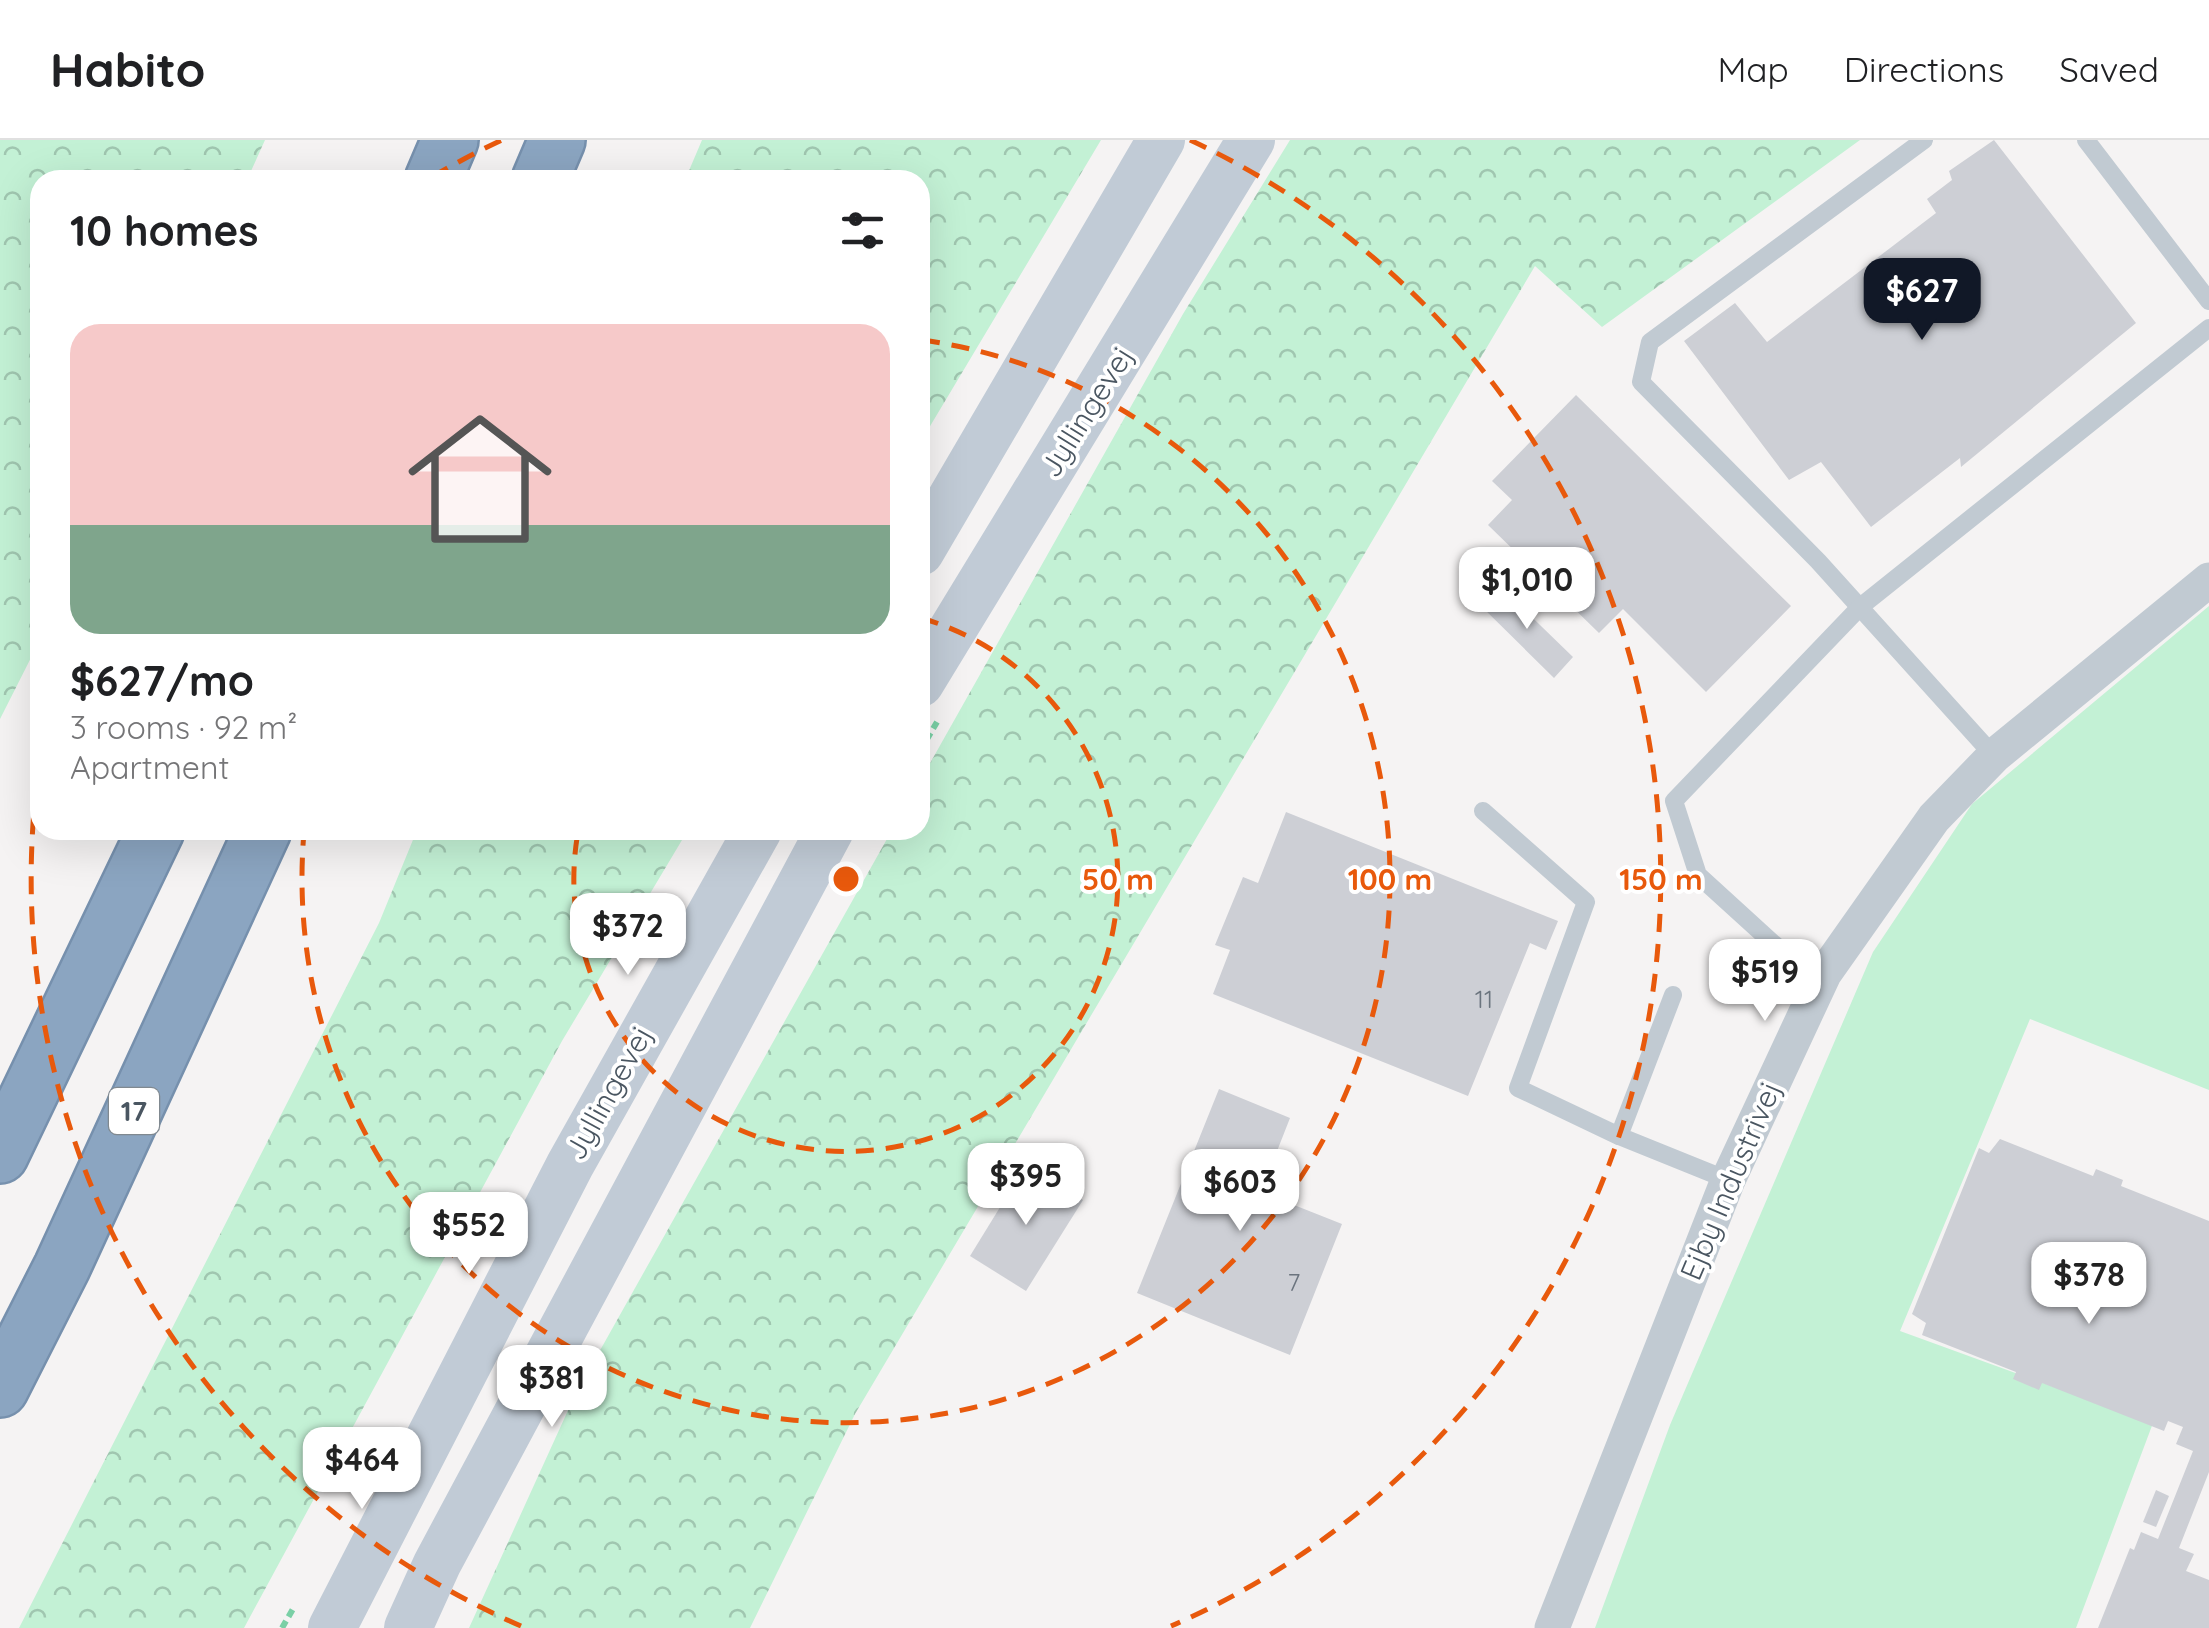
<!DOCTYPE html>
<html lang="en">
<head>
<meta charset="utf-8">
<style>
	body { margin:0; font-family:Quicksand,sans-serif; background:#f2f2f2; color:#202124; height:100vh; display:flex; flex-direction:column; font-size:38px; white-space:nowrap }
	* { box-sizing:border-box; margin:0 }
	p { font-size:32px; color:#757577 }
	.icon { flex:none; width:55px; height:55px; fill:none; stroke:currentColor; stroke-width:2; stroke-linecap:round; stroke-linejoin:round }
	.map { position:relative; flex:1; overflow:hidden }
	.details { position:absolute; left:30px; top:30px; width:900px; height:670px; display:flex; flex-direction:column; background:#fff; border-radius:30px; box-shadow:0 10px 40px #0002 }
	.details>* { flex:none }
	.price { position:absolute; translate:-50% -85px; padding:0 22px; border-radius:20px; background:#fff; color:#222; font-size:32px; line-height:65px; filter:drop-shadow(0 2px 5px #0008) }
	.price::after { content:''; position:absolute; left:50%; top:60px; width:30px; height:22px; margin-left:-15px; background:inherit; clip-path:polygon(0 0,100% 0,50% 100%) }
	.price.current { background:#111827; color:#fff }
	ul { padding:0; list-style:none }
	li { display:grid; align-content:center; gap:20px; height:530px; padding:0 40px }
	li+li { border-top:2px solid #e0e0e0 }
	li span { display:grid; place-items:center; height:310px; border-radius:30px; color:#555 }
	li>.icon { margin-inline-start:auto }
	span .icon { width:180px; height:180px; fill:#fffc; stroke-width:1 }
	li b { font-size:42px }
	h2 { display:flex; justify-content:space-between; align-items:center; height:120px; padding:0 40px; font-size:42px }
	header { display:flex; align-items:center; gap:60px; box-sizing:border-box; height:140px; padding:0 50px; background:#fff; border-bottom:2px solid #e0e0e0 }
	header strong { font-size:48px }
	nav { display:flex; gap:55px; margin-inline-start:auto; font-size:35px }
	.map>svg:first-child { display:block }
</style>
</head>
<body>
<header>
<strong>Habito</strong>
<nav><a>Map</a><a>Directions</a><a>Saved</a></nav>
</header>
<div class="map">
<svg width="2209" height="1488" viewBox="0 0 2209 1488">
	<defs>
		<pattern id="forest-crowns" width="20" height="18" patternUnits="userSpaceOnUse" patternTransform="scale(2.5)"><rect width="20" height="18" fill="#c3f1d5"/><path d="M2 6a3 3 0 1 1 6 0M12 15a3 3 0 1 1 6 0" fill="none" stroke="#a0c6b0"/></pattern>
	</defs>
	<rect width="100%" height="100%" fill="#f5f3f3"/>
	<!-- grass -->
	<polygon fill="#c3f1d5" points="2209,466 2209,950 2030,879 1900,1191 2153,1283 2076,1488 1595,1488 1670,1285 1873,812 1972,664"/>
	<!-- forest -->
	<g fill="url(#forest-crowns)">
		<polygon points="0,0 265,0 247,40 40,40 40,500 0,579"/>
		<polygon points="702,0 1101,0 920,303 920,40 685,40"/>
		<polygon points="1290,0 1860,0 1602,187 1535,126 855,1274 750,1488 469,1488 575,1255 892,690 920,690 920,641 1183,174"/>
		<polygon points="417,690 688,690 562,901 244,1488 19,1488 379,783"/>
	</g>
	<!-- building -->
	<g fill="#cdcfd5">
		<polygon points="1994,0 2136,183 1961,327 1960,318 1871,387 1821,322 1789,340 1684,201 1735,163 1767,202 1936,73 1927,59 1952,40 1949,31"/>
		<polygon points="1576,255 1791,466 1706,552 1623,469 1599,493 1488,385 1512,360 1492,341"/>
		<polygon points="1494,449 1498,453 1503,449 1573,517 1554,538 1479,464"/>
		<polygon points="1286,672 1558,781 1546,810 1530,803 1468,956 1213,854 1230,810 1215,805 1243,737 1258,743"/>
		<polygon points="1219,949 1290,978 1261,1052 1342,1084 1290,1215 1137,1153"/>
		<polygon points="2000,999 2093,1036 2096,1029 2123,1040 2121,1046 2209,1081 2209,1332 2179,1408 2194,1414 2186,1431 2209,1440 2209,1488 2098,1488 2130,1408 2134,1410 2141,1392 2158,1399 2193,1311 2176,1304 2183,1287 2168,1281 2164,1291 2042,1243 2039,1250 2013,1239 2016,1232 1922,1195 1926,1183 1912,1174 1979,1008 1989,1013"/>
		<polygon points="1026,1025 1083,1060 1026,1151 970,1116"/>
		<polygon points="2156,1350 2169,1356 2156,1387 2143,1382"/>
	</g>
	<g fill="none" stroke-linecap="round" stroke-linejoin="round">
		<defs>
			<g id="highway">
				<polyline points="433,40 450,0"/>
				<polyline points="540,40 557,0"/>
				<polyline points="0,1015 156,690"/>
				<polyline points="0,1249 62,1127 263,690"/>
			</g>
		</defs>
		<!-- highway casing -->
		<use href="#highway" stroke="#7690ad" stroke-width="60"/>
		<!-- path -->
		<g stroke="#7ad0a6" stroke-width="6" stroke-dasharray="8 5" stroke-linecap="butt">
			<polyline points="920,611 937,582"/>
			<polyline points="282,1488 293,1469"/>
		</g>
		<!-- lane -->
		<g stroke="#c1cad2" stroke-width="18">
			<polyline points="1924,0 1650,202 1641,242 1818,421 1994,616"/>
			<polyline points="2086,0 2209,161"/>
			<polyline points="1483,671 1586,762 1518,948 1619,996"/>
			<polyline points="1819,845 1698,735 1674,661 1860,467 2209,188"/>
			<polyline points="1673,855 1619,996 1728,1040"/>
		</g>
		<!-- street -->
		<polyline stroke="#c1cad2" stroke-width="35" points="1552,1488 1728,1040 1824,834 1934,678 1994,616 2209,440"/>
		<!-- secondary -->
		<g stroke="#c1cbd6" stroke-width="48">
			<polyline points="920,412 1161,0"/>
			<polyline points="920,543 1251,0"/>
			<polyline points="332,1488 570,1025 758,690"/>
			<polyline points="408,1488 437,1424 830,690"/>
		</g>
		<!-- highway -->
		<use href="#highway" stroke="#8ba5c1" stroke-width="55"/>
	</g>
	<!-- distance rings -->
	<g fill="none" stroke="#e8590c" stroke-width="5" stroke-dasharray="18 12">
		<path d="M921 478A272 272 0 1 1 578 692"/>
		<path d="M922 200A544 544 0 1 1 304 692"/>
		<path d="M521 1486A815 815 0 0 1 40 619M432 37A815 815 0 0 1 502 0M1190 0A815 815 0 0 1 1171 1486"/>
	</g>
	<g text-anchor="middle" stroke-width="8" stroke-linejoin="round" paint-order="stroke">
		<!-- number labels -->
		<g font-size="25" fill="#6b747e">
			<text x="1484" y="868">11</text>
			<text x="1294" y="1151">7</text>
		</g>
		<!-- shield labels -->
		<rect fill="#fff" stroke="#808990" stroke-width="2.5" x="109" y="948" width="50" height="46" rx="8"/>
		<g font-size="28" font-weight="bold" fill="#4a5661">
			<text x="134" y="981">17</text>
		</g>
		<!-- street labels -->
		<g font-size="30" fill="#4a5661" stroke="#fff">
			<text transform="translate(1087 272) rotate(-58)" y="10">Jyllingevej</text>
			<text transform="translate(609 953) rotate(-61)" y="10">Jyllingevej</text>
			<text transform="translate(1731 1041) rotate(-67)" y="10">Ejby Industrivej</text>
		</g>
	</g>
	<circle cx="846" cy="739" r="15" fill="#e8590c" stroke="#fff" stroke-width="5"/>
	<g font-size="30" text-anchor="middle" font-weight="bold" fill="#e8590c" stroke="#fff" stroke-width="8" stroke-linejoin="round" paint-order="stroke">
		<text x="1118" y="750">50 m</text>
		<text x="1390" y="750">100 m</text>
		<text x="1661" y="750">150 m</text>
	</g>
</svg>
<b class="price current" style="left:1922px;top:203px">$627</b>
<b class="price" style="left:1527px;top:492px">$1,010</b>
<b class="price" style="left:628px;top:838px">$372</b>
<b class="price" style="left:1765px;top:884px">$519</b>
<b class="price" style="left:1026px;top:1088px">$395</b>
<b class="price" style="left:1240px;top:1094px">$603</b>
<b class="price" style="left:469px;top:1137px">$552</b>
<b class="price" style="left:2089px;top:1187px">$378</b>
<b class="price" style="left:552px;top:1290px">$381</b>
<b class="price" style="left:362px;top:1372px">$464</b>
<section class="details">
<h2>10 homes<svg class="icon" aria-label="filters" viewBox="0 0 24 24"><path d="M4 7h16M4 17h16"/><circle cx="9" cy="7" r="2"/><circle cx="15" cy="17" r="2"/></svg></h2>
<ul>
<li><span style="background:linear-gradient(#f6c9c9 65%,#7fa58c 0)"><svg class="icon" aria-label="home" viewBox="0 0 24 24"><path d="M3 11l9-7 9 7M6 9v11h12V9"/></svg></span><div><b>$627/mo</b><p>3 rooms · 92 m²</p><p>Apartment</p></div></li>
</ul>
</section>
</div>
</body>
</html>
